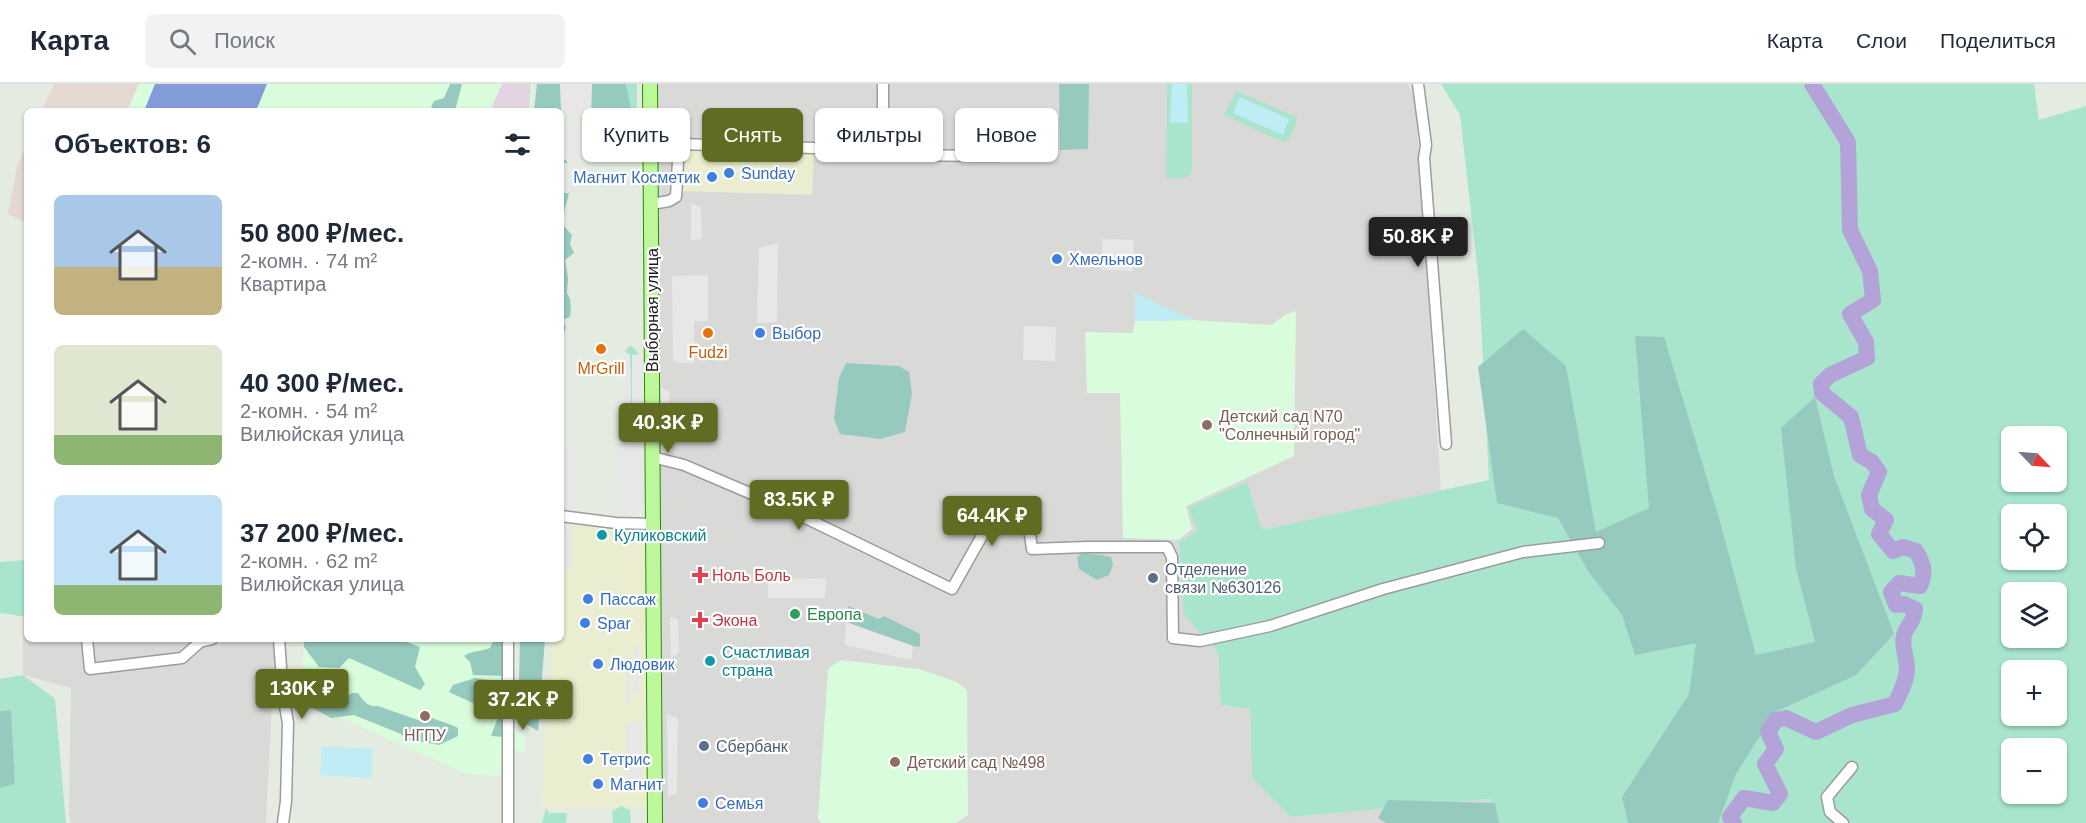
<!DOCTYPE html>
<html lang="ru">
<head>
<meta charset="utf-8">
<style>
	body { margin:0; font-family:Helvetica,sans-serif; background:#f2f2f3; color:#1f2937; height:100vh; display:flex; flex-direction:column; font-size:22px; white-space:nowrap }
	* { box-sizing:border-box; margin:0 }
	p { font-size:20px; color:#747a83 }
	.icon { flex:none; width:33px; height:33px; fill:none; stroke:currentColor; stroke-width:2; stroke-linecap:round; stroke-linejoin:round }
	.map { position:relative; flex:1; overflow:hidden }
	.side { position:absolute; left:24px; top:24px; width:540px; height:534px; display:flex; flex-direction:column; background:#fff; border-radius:9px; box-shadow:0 2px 4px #0004 }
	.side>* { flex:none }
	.hud { position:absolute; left:582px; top:24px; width:570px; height:54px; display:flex; gap:12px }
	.needle { width:39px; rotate:115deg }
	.buttons { position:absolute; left:2001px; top:342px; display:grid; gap:12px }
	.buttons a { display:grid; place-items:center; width:66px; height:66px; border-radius:9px; background:#fff; box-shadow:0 2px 4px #0004; font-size:30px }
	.price { position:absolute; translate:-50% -51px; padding:0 14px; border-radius:6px; background:#606c22; color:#fff; font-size:20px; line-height:39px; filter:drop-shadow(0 2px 3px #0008) }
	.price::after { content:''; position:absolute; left:50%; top:36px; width:18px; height:14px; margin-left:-9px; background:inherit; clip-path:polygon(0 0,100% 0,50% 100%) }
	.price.selected { background:#222; color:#fff }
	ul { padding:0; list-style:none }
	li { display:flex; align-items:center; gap:18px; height:150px; padding:0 30px }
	li span { display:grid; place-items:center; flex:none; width:168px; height:120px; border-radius:9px; color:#555 }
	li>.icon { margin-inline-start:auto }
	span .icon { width:72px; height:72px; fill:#fffc; stroke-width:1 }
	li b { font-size:26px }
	h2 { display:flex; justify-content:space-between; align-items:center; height:72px; padding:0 30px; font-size:26px }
	.chip { padding:0 21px; border-radius:9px; background:#fff; box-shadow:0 2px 4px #0004; font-size:21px; line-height:54px }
	.chip.selected { background:#606c22; color:#fff }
	header { display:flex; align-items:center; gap:36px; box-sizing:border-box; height:84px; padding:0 30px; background:#fff; border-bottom:2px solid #e0e1e3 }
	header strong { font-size:28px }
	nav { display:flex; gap:33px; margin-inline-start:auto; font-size:21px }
	.search { width:420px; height:54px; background:#f2f2f3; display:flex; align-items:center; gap:15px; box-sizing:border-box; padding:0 21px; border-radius:9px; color:#747a83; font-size:22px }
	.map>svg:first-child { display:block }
</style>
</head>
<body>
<header>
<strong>Карта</strong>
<div class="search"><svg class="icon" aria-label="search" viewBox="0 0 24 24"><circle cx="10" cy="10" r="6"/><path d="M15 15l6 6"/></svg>Поиск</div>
<nav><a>Карта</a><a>Слои</a><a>Поделиться</a></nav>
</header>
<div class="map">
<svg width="2086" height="739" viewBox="0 0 2086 739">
	<rect width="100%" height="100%" fill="#e4ece1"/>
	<!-- residential -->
	<g fill="#d9d9d8">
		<polygon points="657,0 1408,0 1415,15 1441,407 1262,446 1190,424 1197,447 1184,531 1218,568 1221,621 1250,625 1252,694 1291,733 1490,715 1494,739 663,739"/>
		<polygon points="23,533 27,533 27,555 275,555 266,739 71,739 69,731 71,604 23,591"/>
	</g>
	<!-- commercial -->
	<g fill="#eaedd0">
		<polygon points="679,60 814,64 812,111 678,107"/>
		<polygon points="561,432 654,440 655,723 541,723 552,555 561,555"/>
	</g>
	<!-- industrial -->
	<g fill="#e5d8d3">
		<polygon points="54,0 139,0 127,27 42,27"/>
		<polygon points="27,60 27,139 8,130 17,82"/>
	</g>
	<!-- education -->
	<g fill="#d9fddc">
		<polygon points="139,0 533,0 531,27 127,27"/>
		<polygon points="1296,227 1294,372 1186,422 1192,445 1178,456 1123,454 1120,309 1087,309 1085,248 1133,249 1135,237 1193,236 1272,241 1286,230"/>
		<polygon points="304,555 516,555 513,648 525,648 525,667 514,667 513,693 467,690 301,616"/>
		<polygon points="840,576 919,585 957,598 967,606 968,731 956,739 821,739 818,735 828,585"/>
	</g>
	<!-- grass -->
	<g fill="#a8e5cc" fill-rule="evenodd">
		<polygon points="626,0 637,0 637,31 633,35"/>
		<polygon points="1167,0 1192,0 1192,87 1189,92 1181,95 1166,93"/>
		<path d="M1441 0H2034L2039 36 2086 22V739H1494L1490 715 1291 733 1252 694 1250 625 1221 621 1218 568 1184 531 1179 458 1197 447 1189 423 1247 398 1262 446 1489 396 1479 199 1460 31ZM2012 352H2056V398H2012ZM2012 430H2056V476H2012ZM2012 508H2056V554H2012ZM2012 586H2056V632H2012ZM2012 664H2056V710H2012Z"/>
		<polygon points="1236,7 1297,33 1295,43 1286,59 1224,31"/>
		<polygon points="632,262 639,270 636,271 632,322 640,328 632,331 625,326 631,323 630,271 625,268 628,263"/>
		<polygon points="25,476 27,482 27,533 0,529 0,478"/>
		<polygon points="23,591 55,615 66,739 0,739 0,704 15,700 10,626 0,627 0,595"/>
		<polygon points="621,722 630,726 631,739 613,739 612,727"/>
		<polygon points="546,724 549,729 567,729 566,739 542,739"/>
	</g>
	<!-- forest -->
	<g fill="#97cabf">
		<polygon points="450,0 462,0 455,27 441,27 431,23 434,17 444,14"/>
		<polygon points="537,0 560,0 561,27 534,27"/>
		<polygon points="592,0 626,0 633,35 591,37"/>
		<polygon points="1059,0 1089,0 1088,65 1060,66"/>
		<path d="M561 76H566C579 95 563 121 562 140L572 151 570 160 574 169 565 176 568 194 567 209 570 215 571 225 570 233 562 236 566 243 561 258Z"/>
		<polygon points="1523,245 1566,282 1596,448 1649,424 1635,252 1664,253 1719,434 1756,571 1815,558 1796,484 1781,344 1815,313 1834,392 1894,550 1856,591 1775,628 1736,690 1718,739 1628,739 1622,713 1689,610 1696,559 1635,571 1622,531 1588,487 1558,434 1497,419 1478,283"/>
		<polygon points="846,279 899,282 909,288 912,309 905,348 880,355 840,350 834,335 839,294"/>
		<polygon points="1081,469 1102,471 1111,473 1113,481 1109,491 1097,496 1079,485 1077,474"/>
		<polygon points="848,522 879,535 884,532 920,550 920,563 913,562 846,538"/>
		<polygon points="304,555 398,555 420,563 415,583 425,600 420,606 349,574 339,584 319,583 304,563"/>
		<path d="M494 555H506L507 592 473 591 470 578 464 572C473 566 480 568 490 564Z"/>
		<polygon points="520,555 545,555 538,647 528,641 518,640"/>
		<polygon points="475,594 490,596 493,600 505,602 514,610 511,645 503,653 491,652 499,631 449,608 453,601"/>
		<path d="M301 596 335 598 341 611 346 613 352 609H358C364 618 368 623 378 622L421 637H428L429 633C439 637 449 639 458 644V652L439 661 405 655 401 650 354 631 331 634 313 624H295C288 615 289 609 293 599Z"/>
		<polygon points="11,626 15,700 0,704 0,627"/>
		<polygon points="1388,716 1495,719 1499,739 1386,739 1378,734"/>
	</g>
	<!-- park -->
	<g fill="#beedf6">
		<polygon points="1172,0 1187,0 1188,39 1170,38"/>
		<polygon points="1240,13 1289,35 1283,51 1233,29"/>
		<polygon points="1135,209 1193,236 1135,237"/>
		<polygon points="322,662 373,665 371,694 320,691"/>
	</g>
	<!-- pitch -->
	<polygon fill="#819cd9" points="155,0 267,0 256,27 144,27"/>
	<!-- parking -->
	<g fill="#e7e7e7">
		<rect x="561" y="0" width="30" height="31"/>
		<polygon points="638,40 639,68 561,70 561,42"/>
		<polygon points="564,79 582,79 581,109 564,109"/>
		<polygon points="691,119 701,123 702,155 691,156"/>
		<polygon points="1102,155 1134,156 1133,187 1102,186"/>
		<polygon points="778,159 777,238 757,239 759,164"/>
		<polygon points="708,191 708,237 694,237 694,279 679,279 673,276 672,192"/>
		<polygon points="1024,242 1056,243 1055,277 1023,276"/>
		<polygon points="625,268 630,271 631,323 625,326"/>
		<polygon points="639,270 640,326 632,322 632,271"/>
		<polygon points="661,304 669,307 670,346 661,348"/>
		<polygon points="644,358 645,426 620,427 618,359"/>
		<polygon points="561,365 577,366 577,425 561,423"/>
		<polygon points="561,439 572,440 571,486 561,486"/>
		<polygon points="826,494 825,514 768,514 768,496"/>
		<polygon points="670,533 678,535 679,569 671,574"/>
		<polygon points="846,538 913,562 911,576 845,561"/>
		<polygon points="640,561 640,609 635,609 635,563"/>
		<polygon points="626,570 631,573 631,619 626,620"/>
		<polygon points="667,630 678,634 677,709 668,713"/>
		<polygon points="627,638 642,638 642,707 633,706 627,709"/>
	</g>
	<!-- plaza -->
	<polygon fill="#e2d5e1" points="502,0 531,0 529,27 490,27"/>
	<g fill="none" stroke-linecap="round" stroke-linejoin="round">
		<!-- river -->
		<path stroke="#b3a3d9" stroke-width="16" d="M1734 739 1730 733 1744 714 1773 719 1780 710 1765 680 1776 665 1768 648 1776 636 1786 634 1816 648 1852 631 1895 620C1900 609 1907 597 1907 584 1907 573 1901 564 1904 551 1907 540 1914 540 1915 525L1904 520 1896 521 1891 508 1899 499 1920 502C1926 488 1924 481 1916 467L1903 463 1893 467 1879 450 1886 436 1872 425 1869 411 1879 388 1872 378 1860 371 1851 333 1822 309 1821 300 1830 291 1867 274 1866 258 1850 230 1873 216 1870 187 1850 146 1848 58 1812 0"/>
		<defs>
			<g id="minor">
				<polyline points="1418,0 1426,61 1424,74 1446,360"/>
				<polyline points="883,71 883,0"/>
				<polyline points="652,120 669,117 676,113 679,60 814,64 883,71 996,72"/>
				<polyline points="652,373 684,381 787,425 952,505 983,450 998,430 1027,429 1032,465 1087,463 1167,463 1172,473 1173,554 1200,557 1270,542 1383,505 1523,468 1599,459"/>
				<polyline points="561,432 616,439 654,440"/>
				<polyline points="87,555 90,585 182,574 200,558 212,555"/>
				<polyline points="279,555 283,611 288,639 286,717 283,739"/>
				<polyline points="508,555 508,739"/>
				<polyline points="1843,739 1830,728 1827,713 1852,683"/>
			</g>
			<polyline id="major" points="650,0 655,739"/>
		</defs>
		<!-- minor casing -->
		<use href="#minor" stroke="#9c9c9c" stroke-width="13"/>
		<!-- major casing -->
		<use href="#major" stroke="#288c06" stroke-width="16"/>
		<!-- minor -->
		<use href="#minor" stroke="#fff" stroke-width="10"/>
		<!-- major -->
		<use href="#major" stroke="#bcf79b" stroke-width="14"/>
	</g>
	<!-- markers -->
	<g fill="#3f7fe0" stroke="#fff" stroke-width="2">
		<circle cx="729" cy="89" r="6"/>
		<circle cx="712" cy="93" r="6"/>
		<circle cx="1057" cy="175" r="6"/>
		<circle cx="760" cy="249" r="6"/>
		<circle cx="588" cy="515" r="6"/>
		<circle cx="585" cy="539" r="6"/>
		<circle cx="598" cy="580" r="6"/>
		<circle cx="588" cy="675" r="6"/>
		<circle cx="598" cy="700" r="6"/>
		<circle cx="703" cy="719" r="6"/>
	</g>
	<g fill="#e8710a" stroke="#fff" stroke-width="2">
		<circle cx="708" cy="249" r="6"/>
		<circle cx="601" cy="265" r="6"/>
	</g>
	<g fill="#8d6e63" stroke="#fff" stroke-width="2">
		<circle cx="1207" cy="341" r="6"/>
		<circle cx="425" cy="632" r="6"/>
		<circle cx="895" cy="678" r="6"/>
	</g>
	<g fill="#0f9aa8" stroke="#fff" stroke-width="2">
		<circle cx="602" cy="451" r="6"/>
		<circle cx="710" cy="577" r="6"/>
	</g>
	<g fill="#e0444e" stroke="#fff" stroke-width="2">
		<path d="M697 482h6v6h6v6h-6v6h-6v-6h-6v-6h6z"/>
		<path d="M697 527h6v6h6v6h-6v6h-6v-6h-6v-6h6z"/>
	</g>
	<g fill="#5c6f8a" stroke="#fff" stroke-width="2">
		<circle cx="1153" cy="494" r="6"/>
		<circle cx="704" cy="662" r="6"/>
	</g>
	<circle fill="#2e9e5b" stroke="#fff" stroke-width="2" cx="795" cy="530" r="6"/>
	<g text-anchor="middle" stroke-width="4.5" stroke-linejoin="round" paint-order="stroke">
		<!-- shop labels -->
		<g font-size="16" fill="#366cbe" stroke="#fff" text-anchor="start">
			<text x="741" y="95">Sunday</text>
			<text x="700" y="99" text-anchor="end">Магнит Косметик</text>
			<text x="1069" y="181">Хмельнов</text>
			<text x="772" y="255">Выбор</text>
			<text x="600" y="521">Пассаж</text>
			<text x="597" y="545">Spar</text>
			<text x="610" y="586">Людовик</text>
			<text x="600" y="681">Тетрис</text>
			<text x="610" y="706">Магнит</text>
			<text x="715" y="725">Семья</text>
		</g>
		<!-- street labels -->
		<g font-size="16" fill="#1b1b1b" stroke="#fff">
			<text transform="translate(652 226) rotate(-90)" y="6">Выборная улица</text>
		</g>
		<!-- food labels -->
		<g font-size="16" fill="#c56008" stroke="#fff">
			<text x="708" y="274">Fudzi</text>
			<text x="601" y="290">MrGrill</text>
		</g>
		<!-- education labels -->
		<g font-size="16" fill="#785e54" stroke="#fff" text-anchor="start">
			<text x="1219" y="338">Детский сад N70<tspan x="1219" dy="18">"Солнечный город"</tspan></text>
			<text x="425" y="657" text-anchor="middle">НГПУ</text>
			<text x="907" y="684">Детский сад №498</text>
		</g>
		<!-- culture labels -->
		<g font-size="16" fill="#0d838f" stroke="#fff" text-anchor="start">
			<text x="614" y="457">Куликовский</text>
			<text x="722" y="574">Счастливая<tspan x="722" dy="18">страна</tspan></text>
		</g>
		<!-- service labels -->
		<g font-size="16" fill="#4e5e75" stroke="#fff" text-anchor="start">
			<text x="1165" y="491">Отделение<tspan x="1165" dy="18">связи №630126</tspan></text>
			<text x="716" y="668">Сбербанк</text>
		</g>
		<!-- health labels -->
		<g font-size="16" fill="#be3a42" stroke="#fff" text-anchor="start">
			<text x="712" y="497">Ноль Боль</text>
			<text x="712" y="542">Экона</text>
		</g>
		<!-- leisure labels -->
		<g font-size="16" fill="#27864d" stroke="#fff" text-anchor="start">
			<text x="807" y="536">Европа</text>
		</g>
	</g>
</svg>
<div class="buttons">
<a><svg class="needle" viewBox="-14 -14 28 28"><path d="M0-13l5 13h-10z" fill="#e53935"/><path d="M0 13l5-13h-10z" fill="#747a83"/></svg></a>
<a><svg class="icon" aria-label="locate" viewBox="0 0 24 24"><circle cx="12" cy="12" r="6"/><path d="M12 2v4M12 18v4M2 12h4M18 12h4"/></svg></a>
<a><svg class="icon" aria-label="layers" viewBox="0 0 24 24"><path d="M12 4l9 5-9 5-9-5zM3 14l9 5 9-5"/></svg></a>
<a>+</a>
<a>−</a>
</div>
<b class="price selected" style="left:1418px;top:184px">50.8K ₽</b>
<b class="price" style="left:668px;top:370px">40.3K ₽</b>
<b class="price" style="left:799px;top:447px">83.5K ₽</b>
<b class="price" style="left:992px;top:463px">64.4K ₽</b>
<b class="price" style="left:302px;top:636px">130K ₽</b>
<b class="price" style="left:523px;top:647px">37.2K ₽</b>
<div class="hud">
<a class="chip">Купить</a>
<a class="chip selected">Снять</a>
<a class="chip">Фильтры</a>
<a class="chip">Новое</a>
</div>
<section class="side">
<h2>Объектов: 6<svg class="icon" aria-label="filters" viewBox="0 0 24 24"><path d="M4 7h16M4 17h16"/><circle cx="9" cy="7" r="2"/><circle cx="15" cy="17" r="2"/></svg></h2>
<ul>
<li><span style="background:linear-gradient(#a9c7e8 60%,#c2b280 0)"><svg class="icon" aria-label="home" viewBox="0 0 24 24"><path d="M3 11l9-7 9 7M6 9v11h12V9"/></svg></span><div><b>50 800 ₽/мес.</b><p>2-комн. · 74 m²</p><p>Квартира</p></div></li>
<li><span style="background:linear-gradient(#dfe7d0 75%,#8fb573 0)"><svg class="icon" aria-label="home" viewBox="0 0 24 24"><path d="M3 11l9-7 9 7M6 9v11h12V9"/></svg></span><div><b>40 300 ₽/мес.</b><p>2-комн. · 54 m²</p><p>Вилюйская улица</p></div></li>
<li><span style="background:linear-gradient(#bfe0f5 75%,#8fb573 0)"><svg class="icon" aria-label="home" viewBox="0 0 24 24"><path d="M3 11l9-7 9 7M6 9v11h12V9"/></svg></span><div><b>37 200 ₽/мес.</b><p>2-комн. · 62 m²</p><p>Вилюйская улица</p></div></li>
</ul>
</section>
</div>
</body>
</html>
